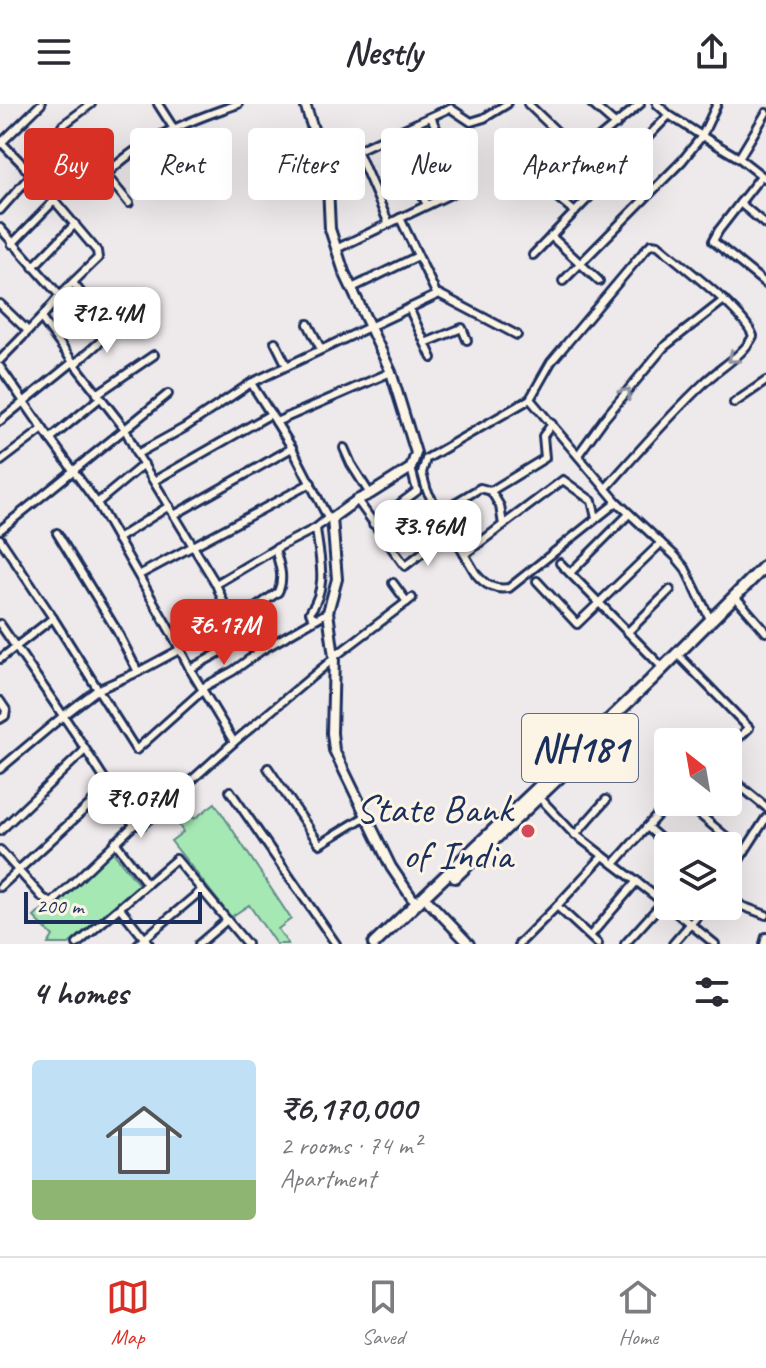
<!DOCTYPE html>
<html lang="en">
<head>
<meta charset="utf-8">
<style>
	body { margin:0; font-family:Caveat,sans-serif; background:#f7f7f7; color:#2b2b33; height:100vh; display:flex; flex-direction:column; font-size:30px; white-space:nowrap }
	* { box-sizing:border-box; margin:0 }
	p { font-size:26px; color:#7c7c81 }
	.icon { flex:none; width:44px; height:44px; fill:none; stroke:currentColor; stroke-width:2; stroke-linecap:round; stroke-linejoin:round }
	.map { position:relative; height:840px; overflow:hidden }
	.details { display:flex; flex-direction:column; background:#fff; flex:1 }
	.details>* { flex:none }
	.banner { position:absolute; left:24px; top:24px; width:718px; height:72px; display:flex; gap:16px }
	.needle { width:52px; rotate:329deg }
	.buttons { position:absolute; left:654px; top:624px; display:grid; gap:16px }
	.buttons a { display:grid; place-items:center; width:88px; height:88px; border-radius:8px; background:#fff; box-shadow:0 8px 32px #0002; font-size:40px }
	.scale { position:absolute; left:24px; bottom:20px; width:178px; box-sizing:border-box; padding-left:8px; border:4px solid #1b2f5e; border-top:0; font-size:22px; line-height:28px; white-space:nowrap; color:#1b2f5e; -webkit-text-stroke:6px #fcf5e5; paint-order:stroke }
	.price { position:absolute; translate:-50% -68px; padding:0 18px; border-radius:16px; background:#fff; color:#222; font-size:26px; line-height:52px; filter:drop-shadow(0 2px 4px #0008) }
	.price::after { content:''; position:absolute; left:50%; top:48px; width:24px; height:18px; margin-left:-12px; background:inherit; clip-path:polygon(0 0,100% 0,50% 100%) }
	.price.active { background:#d93025; color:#fff }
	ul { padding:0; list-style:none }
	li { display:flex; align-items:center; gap:24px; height:200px; padding:0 32px }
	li+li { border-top:2px solid #e1e1e2 }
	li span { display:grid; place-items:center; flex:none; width:224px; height:160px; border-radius:8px; color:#555 }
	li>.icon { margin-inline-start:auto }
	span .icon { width:96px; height:96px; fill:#fffc; stroke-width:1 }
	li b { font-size:34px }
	h2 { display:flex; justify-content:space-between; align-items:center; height:96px; padding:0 32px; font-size:34px }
	.tag { padding:0 28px; border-radius:8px; background:#fff; box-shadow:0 8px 32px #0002; font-size:28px; line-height:72px }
	.tag.active { background:#d93025; color:#fff }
	header { display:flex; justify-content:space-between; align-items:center; height:104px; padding:0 32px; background:#fff; font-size:36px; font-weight:700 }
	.dock { display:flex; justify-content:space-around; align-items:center; height:112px; border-top:2px solid #e1e1e2; background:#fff; font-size:22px; color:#7c7c81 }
	.dock a { display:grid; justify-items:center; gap:4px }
	.dock .active { color:#d93025 }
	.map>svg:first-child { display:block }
</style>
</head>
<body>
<header><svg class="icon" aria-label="menu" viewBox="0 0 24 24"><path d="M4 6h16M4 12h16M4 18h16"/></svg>Nestly<svg class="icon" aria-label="share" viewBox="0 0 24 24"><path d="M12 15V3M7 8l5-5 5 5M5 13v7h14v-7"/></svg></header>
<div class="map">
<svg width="766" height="840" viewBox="0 0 766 840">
	<rect width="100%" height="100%" fill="#eee9ea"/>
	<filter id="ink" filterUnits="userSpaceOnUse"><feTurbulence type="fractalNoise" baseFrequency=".0125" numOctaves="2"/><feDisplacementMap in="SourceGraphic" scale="16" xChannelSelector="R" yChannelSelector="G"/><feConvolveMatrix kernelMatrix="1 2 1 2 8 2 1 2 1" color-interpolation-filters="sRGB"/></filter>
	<g filter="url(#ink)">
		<!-- green -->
		<g fill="#a5e8b3" stroke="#608c88" stroke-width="2">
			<polygon points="215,699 291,815 278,825 288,840 276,840 249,801 231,813 171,737 183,728 178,719 189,709 194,715"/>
			<polygon points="109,743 139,781 69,840 48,840 53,832 34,813"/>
		</g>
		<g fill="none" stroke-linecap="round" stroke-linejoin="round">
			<defs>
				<g id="street">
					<polyline points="158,0 174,25 188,54"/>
					<polyline points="528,0 580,50"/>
					<polyline points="592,0 616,21"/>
					<polyline points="717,0 702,32 739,54 766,75"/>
					<polyline points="392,30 427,101"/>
					<polyline points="53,36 74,57 82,50 106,71 129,99"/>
					<polyline points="0,37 32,70 97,147 98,154 62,189 41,214 73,258"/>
					<polyline points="0,40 41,0"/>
					<polyline points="143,42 154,58"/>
					<polyline points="357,46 389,120"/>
					<polyline points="739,54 766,9"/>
					<polyline points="327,60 450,4 471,18 484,14 507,0"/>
					<polyline points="25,64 53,36 63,21 91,0"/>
					<path d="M106 71C141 35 191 16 238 0"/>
					<polyline points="761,72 719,126 713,137 766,180"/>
					<polyline points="740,99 766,121"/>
					<polyline points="0,106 32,70"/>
					<polyline points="575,108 546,84 545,80 548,76 640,0"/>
					<polyline points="400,114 437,191"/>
					<polyline points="0,124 60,192"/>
					<polyline points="551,132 599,177"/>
					<polyline points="12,140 54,97"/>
					<polyline points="336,145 463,84 431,13"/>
					<polyline points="533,151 669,11"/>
					<polyline points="33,163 75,120"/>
					<polyline points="563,177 682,57 702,32 669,11 657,0"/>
					<polyline points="73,179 112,227"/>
					<polyline points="352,184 418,152"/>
					<polyline points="0,200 28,227"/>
					<polyline points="409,204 432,254"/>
					<polyline points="308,220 321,245"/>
					<polyline points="275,238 287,262"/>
					<polyline points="425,239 462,224 467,236"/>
					<polyline points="0,256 41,214"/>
					<polyline points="75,260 120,220"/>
					<polyline points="0,263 43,325 97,399 173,532 190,565 234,638"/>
					<polyline points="97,290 154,251"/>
					<path d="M530 295 426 355 422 369 427 387 476 470C485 481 494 486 509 484L617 398"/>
					<polyline points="734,299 766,277"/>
					<polyline points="0,317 73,258 125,325 168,290"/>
					<polyline points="276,318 251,279 439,190 517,231"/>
					<polyline points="552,320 543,332 545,354 491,387 500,402 503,421 563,376 592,397 596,414"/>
					<polyline points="50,335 100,294"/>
					<polyline points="344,344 351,360 370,390"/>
					<polyline points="137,350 184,324 251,279"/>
					<polyline points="578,351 604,315 664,243 724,196"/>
					<polyline points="1,357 43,325"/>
					<polyline points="154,377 271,310"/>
					<path d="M606 384C638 348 669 312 704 279 719 264 744 251 753 232 745 208 680 160 658 141L651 140 646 145 551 258 530 295 617 398 675 452 685 464 711 517"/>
					<polyline points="357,396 405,462 432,441 429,433 404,397"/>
					<polyline points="97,399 144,360"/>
					<polyline points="440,408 480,384 491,387"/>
					<polyline points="174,411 292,344"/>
					<polyline points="373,420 417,387 411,364"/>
					<path d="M316 424C319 454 329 482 310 508L312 512 317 514"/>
					<polyline points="0,426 125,325 137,350 216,480 225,502 252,544 262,546 328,508"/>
					<polyline points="57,429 117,527 138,568"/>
					<polyline points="0,435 53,514"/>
					<polyline points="117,435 169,402"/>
					<polyline points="465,450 503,421"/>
					<polyline points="560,459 663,564"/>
					<polyline points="570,469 629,410"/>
					<polyline points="139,471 311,379"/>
					<polyline points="537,477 577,520 661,439"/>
					<polyline points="393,479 407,498"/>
					<polyline points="216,480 275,445 316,424 328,414 292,344 276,318 391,268"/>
					<polyline points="739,497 766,528"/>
					<path d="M235 518 278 488C285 474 279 459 275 445"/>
					<polyline points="0,520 73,626 134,721 142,721 234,638 333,555"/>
					<polyline points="628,528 670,486"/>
					<polyline points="173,532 225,502"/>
					<polyline points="334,553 412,494"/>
					<polyline points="0,555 53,514 136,646 203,586"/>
					<polyline points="682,555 749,624 728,644"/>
					<polyline points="190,565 244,535"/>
					<polyline points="202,584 233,567 262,546"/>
					<polyline points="0,597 6,606 5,612 0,615"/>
					<polyline points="268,664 318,738 320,740 366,712"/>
					<polyline points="0,665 63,612 97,586 138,568 179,546"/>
					<polyline points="728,672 766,703"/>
					<polyline points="230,687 336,840"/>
					<polyline points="539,693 571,727 668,802"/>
					<polyline points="685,698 744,748"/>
					<polyline points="647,723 669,742"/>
					<polyline points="0,727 85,646"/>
					<polyline points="575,731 606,696"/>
					<polyline points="115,738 147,780"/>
					<polyline points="0,746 43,794 52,799 134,721"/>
					<polyline points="614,760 669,698"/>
					<polyline points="728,773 766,714"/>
					<polyline points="0,783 109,683"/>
					<polyline points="728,792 742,802 766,811"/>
					<polyline points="557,802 598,840"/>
					<polyline points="668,802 715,840"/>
					<polyline points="120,804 149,840"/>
					<polyline points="590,832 637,777"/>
					<polyline points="77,840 176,755 247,840"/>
					<polyline points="138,840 202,786"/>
					<polyline points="199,840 227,816"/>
					<polyline points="519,840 557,802 603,752"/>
					<polyline points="625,840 663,798"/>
					<polyline points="673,840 706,802"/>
					<polyline points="764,840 766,833"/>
				</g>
				<g id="secondary">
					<polyline points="305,0 321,50 327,60 330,125 344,168 391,268 416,349 411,364 370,390 357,396 332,414 337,475 328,508 334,553 332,629 334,646 391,763 412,794 418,799"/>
					<polyline points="429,798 469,840"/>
				</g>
				<g id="highway">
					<polyline points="455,773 620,615"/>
					<polyline points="374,840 650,577 766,461"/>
				</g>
			</defs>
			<!-- street casing -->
			<use href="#street" stroke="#1b2f5e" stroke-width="12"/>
			<!-- secondary casing -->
			<use href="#secondary" stroke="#1b2f5e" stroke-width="14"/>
			<!-- highway casing -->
			<use href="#highway" stroke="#1b2f5e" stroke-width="16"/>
			<!-- street -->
			<use href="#street" stroke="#fcf5e5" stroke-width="6"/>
			<!-- secondary -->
			<use href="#secondary" stroke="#fcf5e5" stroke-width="8"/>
			<!-- highway -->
			<use href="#highway" stroke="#fcf5e5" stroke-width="10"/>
		</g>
		<!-- one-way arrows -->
		<defs><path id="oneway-chevron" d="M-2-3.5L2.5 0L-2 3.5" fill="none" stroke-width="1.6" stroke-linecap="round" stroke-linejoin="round" transform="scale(2)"/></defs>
		<g stroke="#8c92a2">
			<use href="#oneway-chevron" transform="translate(733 254) rotate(141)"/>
			<use href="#oneway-chevron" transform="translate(626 289) rotate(-50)"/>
		</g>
	</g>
	<!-- markers -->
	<circle fill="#d1495b" stroke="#fcf5e5" stroke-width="3" cx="528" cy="727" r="8"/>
	<g text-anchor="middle" stroke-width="6" stroke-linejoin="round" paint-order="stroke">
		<!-- shield labels -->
		<rect fill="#fcf5e5" stroke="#5e6a86" stroke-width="2" x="522" y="610" width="116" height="68" rx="6"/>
		<g font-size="38" font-weight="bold" fill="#1b2f5e">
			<text x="580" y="657">NH181</text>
		</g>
		<!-- poi labels -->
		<g font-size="40" fill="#1b2f5e" stroke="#fcf5e5" text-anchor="end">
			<text x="512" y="718">State Bank<tspan x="512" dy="46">of India</tspan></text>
		</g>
	</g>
</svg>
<div class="buttons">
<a><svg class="needle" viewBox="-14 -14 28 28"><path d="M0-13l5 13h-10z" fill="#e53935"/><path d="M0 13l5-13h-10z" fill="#7c7c81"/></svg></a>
<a><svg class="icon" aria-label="layers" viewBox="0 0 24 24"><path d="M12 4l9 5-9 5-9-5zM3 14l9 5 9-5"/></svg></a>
</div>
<div class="scale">200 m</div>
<b class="price" style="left:107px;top:251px">₹12.4M</b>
<b class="price" style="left:428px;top:464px">₹3.96M</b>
<b class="price active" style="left:224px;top:563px">₹6.17M</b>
<b class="price" style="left:141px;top:736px">₹9.07M</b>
<div class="banner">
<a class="tag active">Buy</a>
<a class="tag">Rent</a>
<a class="tag">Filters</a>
<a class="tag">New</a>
<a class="tag">Apartment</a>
</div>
</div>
<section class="details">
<h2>4 homes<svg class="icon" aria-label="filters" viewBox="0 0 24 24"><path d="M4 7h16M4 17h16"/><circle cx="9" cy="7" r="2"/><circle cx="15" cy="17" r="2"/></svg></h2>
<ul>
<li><span style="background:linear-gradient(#bfe0f5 75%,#8fb573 0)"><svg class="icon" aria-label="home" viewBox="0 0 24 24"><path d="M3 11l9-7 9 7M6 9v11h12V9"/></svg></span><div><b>₹6,170,000</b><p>2 rooms · 74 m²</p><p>Apartment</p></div></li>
</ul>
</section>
<nav class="dock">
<a class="active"><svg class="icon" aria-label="map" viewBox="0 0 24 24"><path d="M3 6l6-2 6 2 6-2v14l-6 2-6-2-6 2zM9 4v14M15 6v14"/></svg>Map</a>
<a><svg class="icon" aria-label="saved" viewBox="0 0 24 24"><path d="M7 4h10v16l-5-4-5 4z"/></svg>Saved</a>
<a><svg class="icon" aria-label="home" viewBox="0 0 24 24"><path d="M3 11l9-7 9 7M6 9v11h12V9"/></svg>Home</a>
</nav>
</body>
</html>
